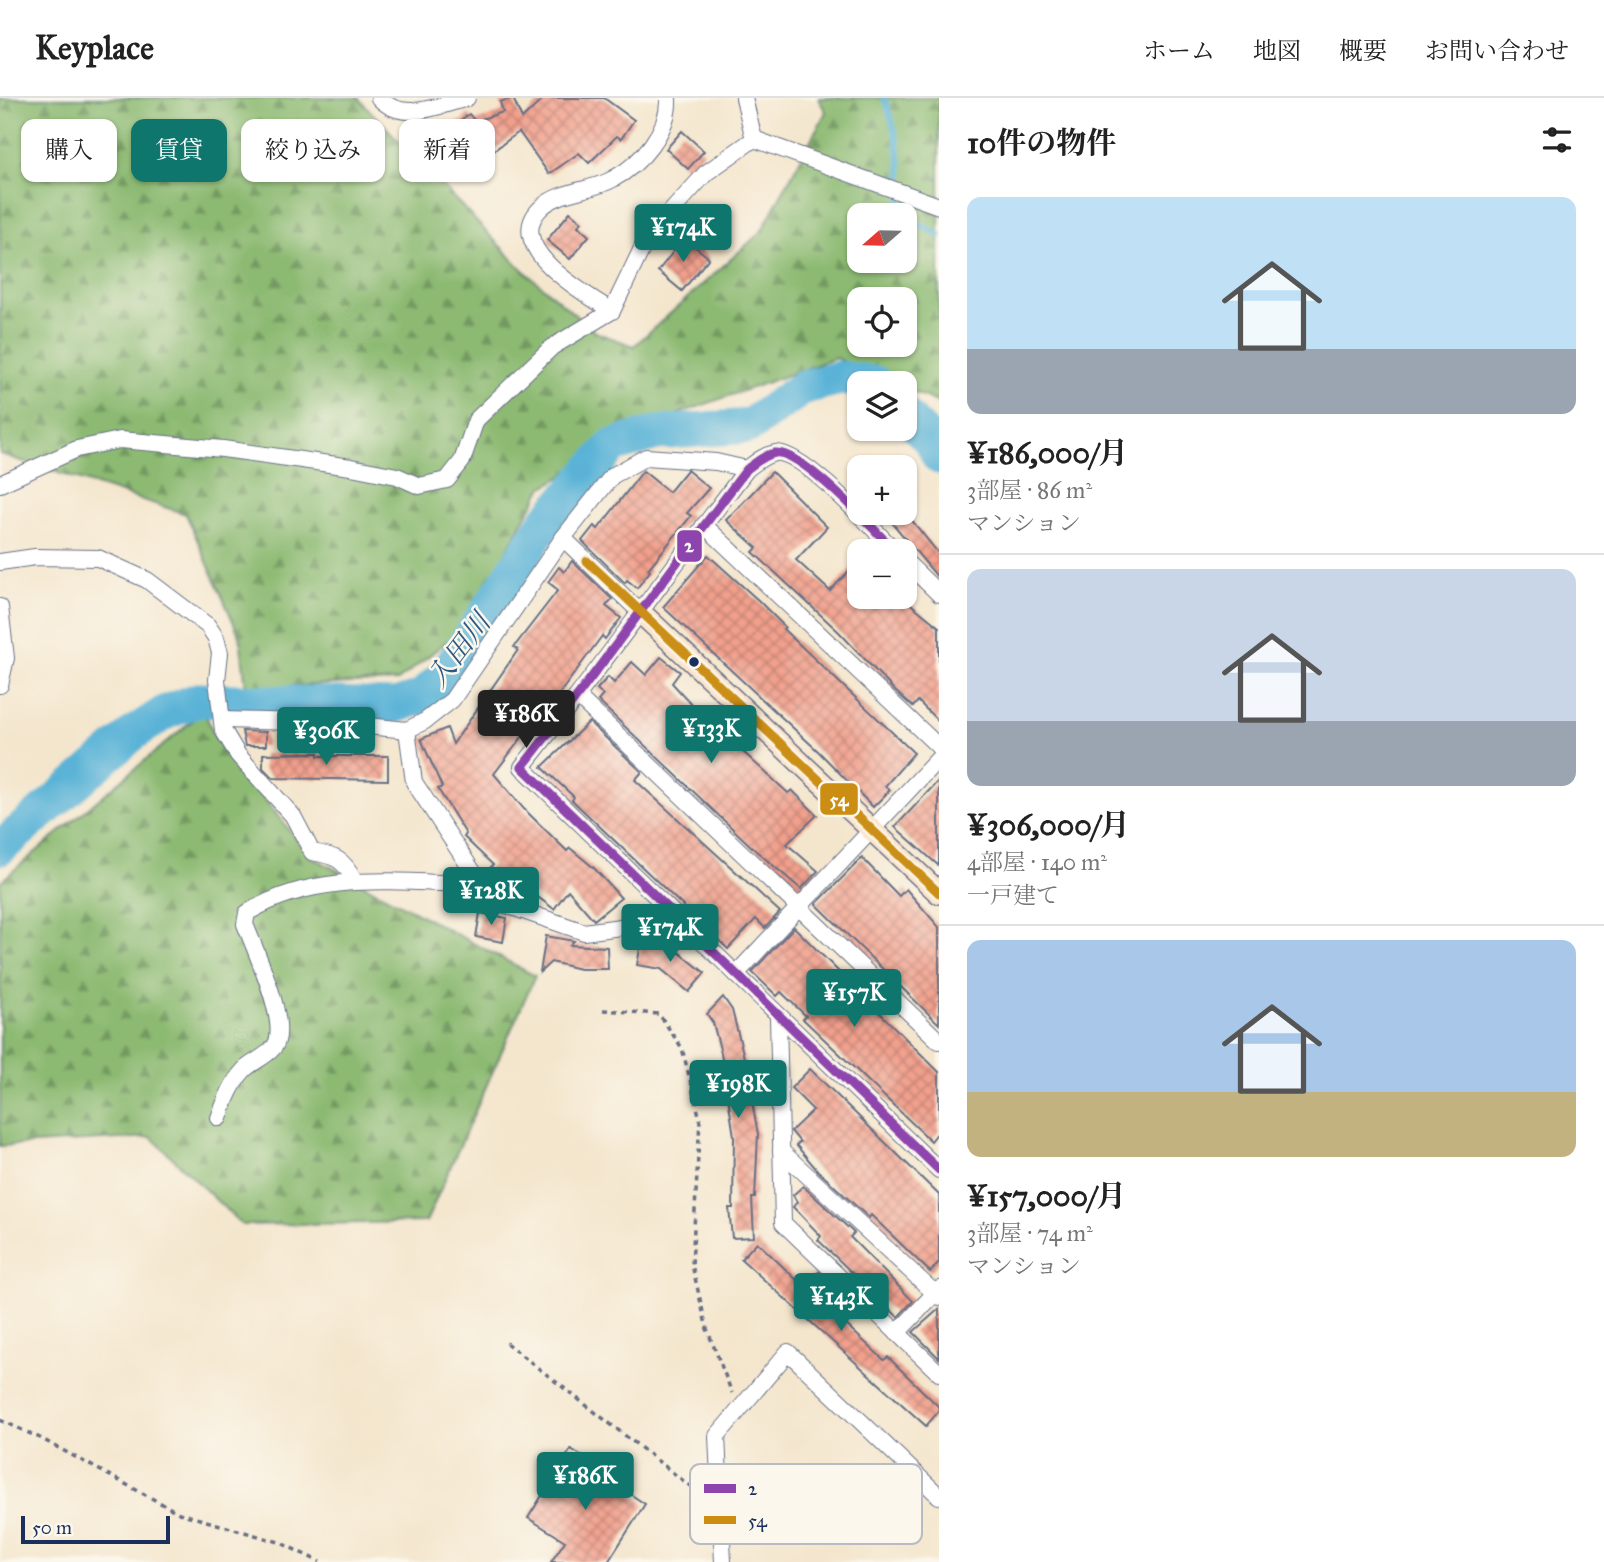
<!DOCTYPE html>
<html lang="ja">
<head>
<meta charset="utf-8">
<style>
	body { margin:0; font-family:"IM FELL Great Primer","Noto Serif JP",serif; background:#f2f2f2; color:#222; height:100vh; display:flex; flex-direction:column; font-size:26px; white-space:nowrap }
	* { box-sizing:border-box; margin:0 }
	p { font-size:23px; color:#767676 }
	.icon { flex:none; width:38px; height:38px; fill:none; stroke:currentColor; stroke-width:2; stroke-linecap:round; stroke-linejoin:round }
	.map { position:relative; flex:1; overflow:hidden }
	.drawer { display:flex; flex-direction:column; background:#fff; width:665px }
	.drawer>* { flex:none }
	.guide { position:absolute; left:21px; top:21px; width:665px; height:63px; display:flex; gap:14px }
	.needle { width:46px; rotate:250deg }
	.tools { position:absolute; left:847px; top:105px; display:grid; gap:14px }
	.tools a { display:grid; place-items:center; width:70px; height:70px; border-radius:14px; background:#fff; box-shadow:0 2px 5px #0004; font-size:35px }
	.scale { position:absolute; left:21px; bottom:18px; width:149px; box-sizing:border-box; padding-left:7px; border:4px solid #1b2f5e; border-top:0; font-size:19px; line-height:24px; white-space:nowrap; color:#1b2f5e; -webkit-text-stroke:5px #fbf7ec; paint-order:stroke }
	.price { position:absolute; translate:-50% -60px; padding:0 16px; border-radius:7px; background:#0f766e; color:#fff; font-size:23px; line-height:46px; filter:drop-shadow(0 2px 4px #0008) }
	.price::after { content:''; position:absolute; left:50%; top:42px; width:21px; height:16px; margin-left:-10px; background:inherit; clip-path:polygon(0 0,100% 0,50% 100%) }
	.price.on { background:#222; color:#fff }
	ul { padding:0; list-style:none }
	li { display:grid; align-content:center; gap:14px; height:371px; padding:0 28px }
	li+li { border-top:2px solid #e0e0e0 }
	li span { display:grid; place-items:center; height:217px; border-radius:14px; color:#555 }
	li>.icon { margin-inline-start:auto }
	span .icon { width:126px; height:126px; fill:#fffc; stroke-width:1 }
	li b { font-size:30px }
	h2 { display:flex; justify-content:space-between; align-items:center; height:84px; padding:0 28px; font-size:30px }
	.pill { padding:0 24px; border-radius:14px; background:#fff; box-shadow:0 2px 5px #0004; font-size:24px; line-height:63px }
	.pill.on { background:#0f766e; color:#fff }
	header { display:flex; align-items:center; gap:42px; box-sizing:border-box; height:98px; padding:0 35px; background:#fff; border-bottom:2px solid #e0e0e0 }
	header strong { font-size:33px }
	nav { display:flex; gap:38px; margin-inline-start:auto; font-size:24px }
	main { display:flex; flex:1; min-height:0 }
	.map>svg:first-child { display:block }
</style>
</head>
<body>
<header>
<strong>Keyplace</strong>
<nav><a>ホーム</a><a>地図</a><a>概要</a><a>お問い合わせ</a></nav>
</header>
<main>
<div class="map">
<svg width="939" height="1464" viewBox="0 0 939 1464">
	<defs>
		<pattern id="forest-firs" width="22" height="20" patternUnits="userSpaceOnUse" patternTransform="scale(1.75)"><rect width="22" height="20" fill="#8cba72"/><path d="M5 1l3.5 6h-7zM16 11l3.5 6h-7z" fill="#729861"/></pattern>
		<pattern id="building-cross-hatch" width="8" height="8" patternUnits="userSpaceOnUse" patternTransform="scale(1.75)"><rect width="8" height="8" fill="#f2a08c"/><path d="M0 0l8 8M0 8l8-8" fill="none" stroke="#c38376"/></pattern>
	</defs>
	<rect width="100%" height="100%" fill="#fbf7ec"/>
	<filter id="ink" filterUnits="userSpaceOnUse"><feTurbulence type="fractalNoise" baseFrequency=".0143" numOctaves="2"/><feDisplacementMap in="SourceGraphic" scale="14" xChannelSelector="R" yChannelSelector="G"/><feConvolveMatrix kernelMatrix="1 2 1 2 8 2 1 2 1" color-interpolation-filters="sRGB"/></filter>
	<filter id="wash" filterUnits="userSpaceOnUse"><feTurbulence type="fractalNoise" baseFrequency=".00686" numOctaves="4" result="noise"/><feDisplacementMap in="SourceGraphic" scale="28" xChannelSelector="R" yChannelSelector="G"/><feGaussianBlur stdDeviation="1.57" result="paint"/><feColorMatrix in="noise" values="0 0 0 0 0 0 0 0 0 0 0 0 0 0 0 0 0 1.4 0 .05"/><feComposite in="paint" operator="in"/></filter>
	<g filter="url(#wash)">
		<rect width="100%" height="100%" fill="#f4e6cd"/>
		<!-- forest -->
		<g fill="url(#forest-firs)" stroke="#547468" stroke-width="2" fill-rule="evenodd">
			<path d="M0 0H358L522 171 595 234 634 248 761 134 826 14 818 0H939V305L905 290V285H893L836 260 658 323 542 390 464 529 398 583 246 590 240 539 186 416 0 356ZM859 117H905V163H859ZM859 201H905V247H859Z"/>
			<polygon points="204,613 215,639 310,758 535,878 426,1124 242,1127 151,1039 0,1048 0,784"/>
		</g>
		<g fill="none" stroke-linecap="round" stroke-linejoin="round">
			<!-- stream -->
			<g stroke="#5ab3d7" stroke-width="6">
				<path d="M884 0C899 36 903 73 901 112L906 119 939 137"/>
				<polyline points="932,344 939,333"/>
			</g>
			<!-- river -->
			<g stroke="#5ab3d7" stroke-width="35">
				<polyline points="905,317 932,344 939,359"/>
				<polyline points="0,750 134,635 166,614 198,602 395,608 422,599 446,576 547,422 613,348 656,335 749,328 804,289 840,280 875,285"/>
			</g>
		</g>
		<g id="blocks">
			<!-- building -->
			<g fill="url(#building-cross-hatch)">
				<polygon points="513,0 522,21 544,0 604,0 634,22 621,41 617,38 589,65 579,55 549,76 519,34 471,69 451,43 462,35 456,26 469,16 475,23 503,14 500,4"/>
				<polygon points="682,33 704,53 688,71 666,51"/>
				<polygon points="570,114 582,124 578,128 589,138 570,161 547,142"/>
				<polygon points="684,140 709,160 682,193 658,173"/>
				<polygon points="687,372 709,390 687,415 691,418 648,471 650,473 637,490 627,482 625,485 582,443 594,428 598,431 643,373 669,394"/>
				<polygon points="772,374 827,429 796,462 830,493 859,462 859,499 902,499 939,529 939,624 918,603 913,609 894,592 839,534 753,454 757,450 726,422"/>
				<polygon points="884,415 906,415 939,456 939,481"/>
				<polygon points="708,457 759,503 785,529 783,531 914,655 885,688 890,692 873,709 819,654 663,509"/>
				<polygon points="572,463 612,501 606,508 621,520 605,541 602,538 557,599 554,597 494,676 524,711 567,753 570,750 594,770 621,800 594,822 568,792 554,811 519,785 511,794 488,772 493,767 464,739 466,736 438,691 442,689 421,641 447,630 453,646 518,552 514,549 558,492 548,484 559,469 564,474"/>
				<polygon points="661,559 680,574 672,585 694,609 788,695 792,692 817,717 787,746 818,773 801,791 755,752 598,603 603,597 597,591 608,579 614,585 632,564 646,577"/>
				<polygon points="589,624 642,674 635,682 780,814 765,830 756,821 728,851 572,702 574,699 542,669"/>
				<polygon points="242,633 266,634 266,648 245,648"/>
				<polygon points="318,655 318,658 388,658 388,682 273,680 263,670 263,656"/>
				<polygon points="939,682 939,768 895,729"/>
				<polygon points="862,760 899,798 906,791 939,829 939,926 816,806"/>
				<polygon points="480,815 507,820 503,844 476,839"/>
				<polygon points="794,829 939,974 939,1033 931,1043 803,921 806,918 781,894 777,898 752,874"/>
				<polygon points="546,838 574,843 570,847 607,849 608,871 580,871 551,864 540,874"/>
				<polygon points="658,845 671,848 705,875 689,894 661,871 637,867 641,846"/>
				<polygon points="723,899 732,912 743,955 758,1036 755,1100 752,1100 754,1139 732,1140 729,1110 733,1110 734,1038 721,955 713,925 707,916"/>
				<polygon points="810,971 939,1097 939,1164 930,1174 871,1117 869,1120 818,1073 796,1047 800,1044 791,1033 813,1012 791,990"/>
				<polygon points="803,1088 854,1135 850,1139 913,1203 898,1219 818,1142 821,1138 793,1109 797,1104 793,1097"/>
				<polygon points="757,1144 801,1186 819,1174 826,1181 812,1195 884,1262 888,1259 939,1309 939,1313 926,1328 741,1161"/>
				<polygon points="939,1211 939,1260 913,1234"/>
				<polygon points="571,1351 594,1365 591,1370 645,1406 608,1464 551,1464 565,1443 528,1420"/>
			</g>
		</g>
	</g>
	<g filter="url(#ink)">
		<use href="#blocks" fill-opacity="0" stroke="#676f85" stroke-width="2"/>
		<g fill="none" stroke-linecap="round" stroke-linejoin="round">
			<defs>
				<g id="street">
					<path d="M379 0C403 25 438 8 467 0"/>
					<polyline points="744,0 754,41"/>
					<polyline points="754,41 939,108"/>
					<path d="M612 213C585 196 498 147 543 108 562 92 592 93 613 81 641 66 670 32 668 0"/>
					<polyline points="0,386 77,351 120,342 223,351 351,369 397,378 419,388 447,382 462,363 476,322 552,249 612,213 647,140 706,75 754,41"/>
					<polyline points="704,427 939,649"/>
					<polyline points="563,440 639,513"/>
					<path d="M895 453C875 433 801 351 775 355 764 357 755 365 747 371 671 470 600 572 522 669L939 1072"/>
					<polyline points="905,463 939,496"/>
					<path d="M0 464 35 459 98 460 147 482 208 528 216 540 220 555 217 582 223 632 238 657 293 718 312 754C335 758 344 761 354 782"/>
					<polyline points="0,509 6,560 0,587"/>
					<polyline points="578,599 939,943"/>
					<polyline points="222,622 337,625 407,632 425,623 452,602 563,440 612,378 646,359 716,364 747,371"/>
					<polyline points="407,632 414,684 475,777 503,806 584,834 650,825 670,815"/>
					<polyline points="736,876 939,660"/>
					<polyline points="778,919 783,1125 939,1275"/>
					<path d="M219 1020C225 1004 231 986 244 972 252 964 266 959 274 949 291 928 254 850 245 826L247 815C311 775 388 783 460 786L475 777"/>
					<polyline points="781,1053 939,1199"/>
					<polyline points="897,1235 939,1191"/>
					<polyline points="723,1464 717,1338 788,1254 939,1398"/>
				</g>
				<polyline id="secondary" points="639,513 939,795"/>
			</defs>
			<!-- street casing -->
			<use href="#street" stroke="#676f85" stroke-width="18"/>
			<!-- secondary casing -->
			<use href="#secondary" stroke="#676f85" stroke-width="24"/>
			<!-- path -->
			<g stroke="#676f85" stroke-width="3.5" stroke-dasharray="5 5" stroke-linecap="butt">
				<polyline points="603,912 659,916 682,950 700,1021 692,1167 707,1231 732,1295"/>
				<polyline points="506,1245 703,1398"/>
				<polyline points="0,1322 40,1340 179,1415 279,1444 320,1464"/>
			</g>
			<!-- street -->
			<use href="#street" stroke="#fff" stroke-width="16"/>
			<!-- secondary -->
			<use href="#secondary" stroke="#fbe5cf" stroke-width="21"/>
			<defs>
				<path id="bus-1" d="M895 453C875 433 801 351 775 355 764 357 755 365 747 371 671 470 600 572 522 669L939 1072"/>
				<polyline id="bus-2" points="587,463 939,795"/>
			</defs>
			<!-- bus-1 casing -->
			<use href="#bus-1" stroke="#fbf7ec" stroke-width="14"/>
			<!-- bus-2 casing -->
			<use href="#bus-2" stroke="#fbf7ec" stroke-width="14"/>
			<!-- bus-1 -->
			<use href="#bus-1" stroke="#8e44ad" stroke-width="9"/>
			<!-- bus-2 -->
			<use href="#bus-2" stroke="#cb8e13" stroke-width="9"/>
		</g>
	</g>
	<!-- markers -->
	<circle fill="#1b2f5e" stroke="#fbf7ec" stroke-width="2.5" cx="694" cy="564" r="6"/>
	<g text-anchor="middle" stroke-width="5" stroke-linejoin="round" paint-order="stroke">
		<!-- water labels -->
		<g font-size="28" font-style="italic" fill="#2e5782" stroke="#fbf7ec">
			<text transform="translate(458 552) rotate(-53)" y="10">入田川</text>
		</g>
	</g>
	<!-- legend -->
	<rect x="690" y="1366" width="232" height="80" rx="10" fill="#fbf7ec" stroke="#b8bbc1" stroke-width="2"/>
	<rect x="704" y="1386" width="32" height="9" fill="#8e44ad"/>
	<rect x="704" y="1418" width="32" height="8" fill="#cb8e13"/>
	<g font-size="19" fill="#1b2f5e">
		<text x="748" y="1397">2</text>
		<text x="748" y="1429">54</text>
	</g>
	<g stroke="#fbf7ec" stroke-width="2.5">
		<rect x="676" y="431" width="27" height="34" rx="7" fill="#8e44ad"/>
		<rect x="819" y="684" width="40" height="34" rx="7" fill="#cb8e13"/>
	</g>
	<g font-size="19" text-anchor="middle" font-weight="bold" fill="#fff">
		<text x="689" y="454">2</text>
		<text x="839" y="708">54</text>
	</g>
</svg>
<div class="tools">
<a><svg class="needle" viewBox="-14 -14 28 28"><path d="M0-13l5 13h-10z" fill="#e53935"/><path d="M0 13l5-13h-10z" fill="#767676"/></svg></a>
<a><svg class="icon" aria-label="locate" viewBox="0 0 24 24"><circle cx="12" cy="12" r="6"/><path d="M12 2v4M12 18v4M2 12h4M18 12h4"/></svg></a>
<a><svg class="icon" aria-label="layers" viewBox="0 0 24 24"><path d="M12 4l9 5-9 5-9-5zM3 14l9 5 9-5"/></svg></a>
<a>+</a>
<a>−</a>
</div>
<div class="scale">50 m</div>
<b class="price" style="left:683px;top:166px">¥174K</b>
<b class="price on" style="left:526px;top:652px">¥186K</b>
<b class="price" style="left:711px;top:667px">¥133K</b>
<b class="price" style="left:326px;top:669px">¥306K</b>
<b class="price" style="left:491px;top:829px">¥128K</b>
<b class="price" style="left:670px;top:866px">¥174K</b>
<b class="price" style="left:854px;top:931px">¥157K</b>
<b class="price" style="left:738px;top:1022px">¥198K</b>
<b class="price" style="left:841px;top:1235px">¥143K</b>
<b class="price" style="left:585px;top:1414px">¥186K</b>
<div class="guide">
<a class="pill">購入</a>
<a class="pill on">賃貸</a>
<a class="pill">絞り込み</a>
<a class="pill">新着</a>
</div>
</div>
<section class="drawer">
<h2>10件の物件<svg class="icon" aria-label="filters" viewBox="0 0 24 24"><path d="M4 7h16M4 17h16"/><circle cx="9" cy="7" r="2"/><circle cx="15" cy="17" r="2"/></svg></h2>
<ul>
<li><span style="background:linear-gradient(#bfe0f5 70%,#9aa5b1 0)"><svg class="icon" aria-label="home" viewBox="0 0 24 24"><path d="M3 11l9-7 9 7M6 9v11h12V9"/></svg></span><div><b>¥186,000/月</b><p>3部屋 · 86 m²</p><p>マンション</p></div></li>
<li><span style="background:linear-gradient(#c9d6e8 70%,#9aa5b1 0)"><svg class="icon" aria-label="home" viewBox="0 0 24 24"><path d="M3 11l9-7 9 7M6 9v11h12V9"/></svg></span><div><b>¥306,000/月</b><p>4部屋 · 140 m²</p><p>一戸建て</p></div></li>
<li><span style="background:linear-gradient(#a9c7e8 70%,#c2b280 0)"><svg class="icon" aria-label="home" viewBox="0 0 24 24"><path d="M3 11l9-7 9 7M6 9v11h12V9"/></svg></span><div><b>¥157,000/月</b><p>3部屋 · 74 m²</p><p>マンション</p></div></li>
</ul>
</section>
</main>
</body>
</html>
